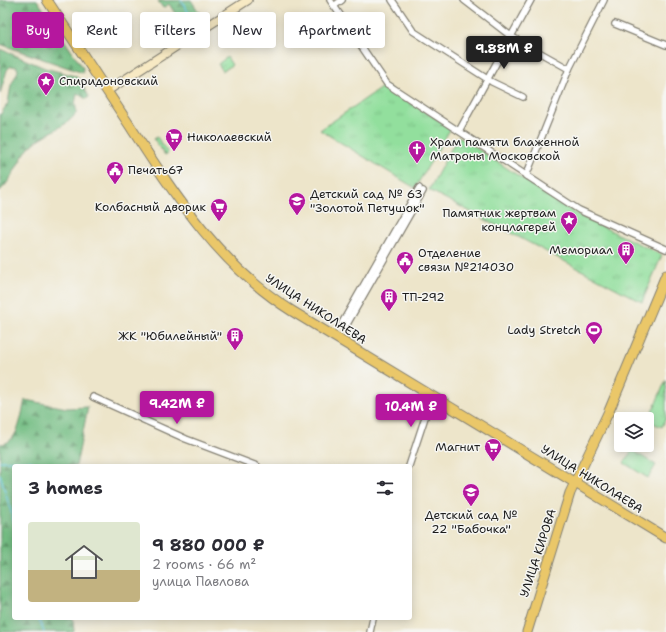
<!DOCTYPE html>
<html lang="en">
<head>
<meta charset="utf-8">
<style>
	body { margin:0; font-family:"Shantell Sans",sans-serif; background:#f2f2f3; color:#2b2b33; height:100vh; display:flex; flex-direction:column; font-size:15px; white-space:nowrap }
	* { box-sizing:border-box; margin:0 }
	p { font-size:13px; color:#7c7c81 }
	.icon { flex:none; width:22px; height:22px; fill:none; stroke:currentColor; stroke-width:2; stroke-linecap:round; stroke-linejoin:round }
	.map { position:relative; flex:1; overflow:hidden }
	.sheet { position:absolute; left:12px; top:464px; width:400px; height:156px; display:flex; flex-direction:column; background:#fff; border-radius:4px; box-shadow:0 2px 10px #0003 }
	.sheet>* { flex:none }
	.top-card { position:absolute; left:12px; top:12px; width:400px; height:36px; display:flex; gap:8px }
	.controls { position:absolute; left:614px; top:412px; display:grid; gap:8px }
	.controls a { display:grid; place-items:center; width:40px; height:40px; border-radius:4px; background:#fff; box-shadow:0 2px 10px #0003; font-size:20px }
	.price { position:absolute; translate:-50% -34px; padding:0 9px; border-radius:4px; background:#b5179e; color:#fff; font-size:13px; line-height:26px; filter:drop-shadow(0 1px 2px #0008) }
	.price::after { content:''; position:absolute; left:50%; top:24px; width:12px; height:9px; margin-left:-6px; background:inherit; clip-path:polygon(0 0,100% 0,50% 100%) }
	.price.current { background:#222; color:#fff }
	ul { padding:0; list-style:none }
	li { display:flex; align-items:center; gap:12px; height:100px; padding:0 16px }
	li span { display:grid; place-items:center; flex:none; width:112px; height:80px; border-radius:4px; color:#555 }
	li>.icon { margin-inline-start:auto }
	span .icon { width:48px; height:48px; fill:#fffc; stroke-width:1 }
	li b { font-size:17px }
	h2 { display:flex; justify-content:space-between; align-items:center; height:48px; padding:0 16px; font-size:17px }
	.pill { padding:0 14px; border-radius:4px; background:#fff; box-shadow:0 2px 10px #0003; font-size:14px; line-height:36px }
	.pill.current { background:#b5179e; color:#fff }
	.map>svg:first-child { display:block }
</style>
</head>
<body>
<div class="map">
<svg width="666" height="632" viewBox="0 0 666 632">
	<defs>
		<pattern id="forest-firs" width="22" height="20" patternUnits="userSpaceOnUse"><rect width="22" height="20" fill="#75be84"/><path d="M5 1l3.5 6h-7zM16 11l3.5 6h-7z" fill="#5f9a6b"/></pattern>
		<pattern id="park-tufts" width="24" height="20" patternUnits="userSpaceOnUse"><rect width="24" height="20" fill="#92df9d"/><path d="M3 7l-1-3M5 7V3M7 7l1-3M15 17l-1-3M17 17v-4M19 17l1-3" fill="none" stroke="#7dbf87"/></pattern>
	</defs>
	<rect width="100%" height="100%" fill="#f6f6f2"/>
	<filter id="ink" filterUnits="userSpaceOnUse"><feTurbulence type="fractalNoise" baseFrequency=".025" numOctaves="2"/><feDisplacementMap in="SourceGraphic" scale="8" xChannelSelector="R" yChannelSelector="G"/><feConvolveMatrix kernelMatrix="1 2 1 2 8 2 1 2 1" color-interpolation-filters="sRGB"/></filter>
	<filter id="wash" filterUnits="userSpaceOnUse"><feTurbulence type="fractalNoise" baseFrequency=".012" numOctaves="4" result="noise"/><feDisplacementMap in="SourceGraphic" scale="16" xChannelSelector="R" yChannelSelector="G"/><feGaussianBlur stdDeviation="0.9" result="paint"/><feColorMatrix in="noise" values="0 0 0 0 0 0 0 0 0 0 0 0 0 0 0 0 0 1.4 0 .05"/><feComposite in="paint" operator="in"/></filter>
	<g filter="url(#wash)">
		<rect width="100%" height="100%" fill="#ede5ca"/>
		<!-- green -->
		<polygon fill="#92df9d" stroke="#577e5c" points="157,137 168,153 165,155 154,139"/>
		<!-- forest -->
		<g fill="url(#forest-firs)" stroke="#486d50">
			<polygon points="0,0 37,0 83,68 83,73 0,44"/>
			<polygon points="191,0 206,23 189,35 169,4 163,8 158,1"/>
			<path d="M0 49 45 68 75 76 80 80 89 97 86 99 77 93 75 104 77 112C67 128 43 133 30 147 18 159 14 178 0 191V115L8 103 11 85 18 71 17 67 11 66 7 70 0 94Z"/>
			<path d="M25 400 67 408 88 407 76 466H14V618H73L74 632H0V444C19 444 21 415 25 400Z"/>
		</g>
		<!-- park -->
		<g fill="url(#park-tufts)" stroke="#577e5c">
			<polygon points="227,57 232,65 223,71 218,64"/>
			<polygon points="384,86 451,128 415,188 320,130"/>
			<polygon points="458,136 578,215 662,255 642,302 429,190"/>
			<polygon points="666,380 666,418 662,427 648,421"/>
			<polygon points="632,450 656,465 648,478 624,463"/>
		</g>
		<g fill="none" stroke-linecap="round" stroke-linejoin="round">
			<!-- stream -->
			<g stroke="#62c7df" stroke-width="1.5">
				<polyline points="181,0 193,20"/>
				<polyline points="0,461 30,461 41,466"/>
				<polyline points="0,474 14,522"/>
				<polyline points="38,618 44,632"/>
			</g>
		</g>
	</g>
	<g filter="url(#ink)">
		<g fill="none" stroke-linecap="round" stroke-linejoin="round">
			<defs>
				<g id="street">
					<polyline points="330,0 387,84 579,210 666,249"/>
					<polyline points="392,0 413,31 492,82 523,97"/>
					<polyline points="464,0 512,37 569,69"/>
					<polyline points="334,6 342,0"/>
					<polyline points="615,24 666,45"/>
					<polyline points="459,131 531,0"/>
					<polyline points="526,176 569,69 604,0"/>
					<polyline points="342,323 419,188"/>
					<polyline points="346,326 423,191"/>
					<polyline points="93,397 186,439 257,466"/>
					<polyline points="409,466 432,396"/>
					<polyline points="370,632 373,618"/>
				</g>
				<polyline id="secondary" points="107,91 248,0"/>
				<g id="primary">
					<path d="M47 0C75 42 102 84 130 126 176 197 219 265 292 311L666 538"/>
					<polyline points="527,632 570,493 609,411 666,275"/>
				</g>
			</defs>
			<!-- street casing -->
			<use href="#street" stroke="#848073" stroke-width="8"/>
			<!-- secondary casing -->
			<use href="#secondary" stroke="#848073" stroke-width="10"/>
			<!-- primary casing -->
			<use href="#primary" stroke="#848073" stroke-width="11"/>
			<!-- street -->
			<use href="#street" stroke="#fff" stroke-width="5.5"/>
			<!-- secondary -->
			<use href="#secondary" stroke="#f7e9c3" stroke-width="8"/>
			<!-- primary -->
			<use href="#primary" stroke="#eac769" stroke-width="9"/>
		</g>
	</g>
	<!-- icons -->
	<defs>
		<symbol id="sight-pin" viewBox="-11 -11 22 30"><path d="M0 17L-7.5 6A9.5 9.5 0 1 1 7.5 6Z" fill="#b5179e" stroke="#f6f6f2"/><path d="M0-6L1.8-2.2L6-1.7L2.9 1.2L3.7 5.4L0 3.3L-3.7 5.4L-2.9 1.2L-6-1.7L-1.8-2.2Z" fill="#fff"/></symbol>
		<symbol id="supermarket-pin" viewBox="-11 -11 22 30"><path d="M0 17L-7.5 6A9.5 9.5 0 1 1 7.5 6Z" fill="#b5179e" stroke="#f6f6f2"/><path d="M-6-5.5h2.5l.6 2H6L4.5 2H-2.5L-4.4-4H-6ZM-1.5 3.2a1.3 1.3 0 1 0 .1 0ZM3 3.2a1.3 1.3 0 1 0 .1 0Z" fill="#fff"/></symbol>
		<symbol id="church-pin" viewBox="-11 -11 22 30"><path d="M0 17L-7.5 6A9.5 9.5 0 1 1 7.5 6Z" fill="#b5179e" stroke="#f6f6f2"/><path d="M-1.2-6h2.4v3.5h3.3v2.4h-3.3V6h-2.4V-.1h-3.3v-2.4h3.3Z" fill="#fff"/></symbol>
		<symbol id="civic-pin" viewBox="-11 -11 22 30"><path d="M0 17L-7.5 6A9.5 9.5 0 1 1 7.5 6Z" fill="#b5179e" stroke="#f6f6f2"/><path d="M-.6-6.5H3V-4.5H.6V-3L4-1V1h2V6H-6V1h2V-1L-.6-3ZM-1.2 2.5V6h2.4V2.5Z" fill="#fff"/></symbol>
		<symbol id="school-pin" viewBox="-11 -11 22 30"><path d="M0 17L-7.5 6A9.5 9.5 0 1 1 7.5 6Z" fill="#b5179e" stroke="#f6f6f2"/><path d="M0-5L7-2L0 1L-7-2ZM-4 1L0 2.5L4 1V4Q0 6-4 4Z" fill="#fff"/></symbol>
		<symbol id="building-pin" viewBox="-11 -11 22 30"><path d="M0 17L-7.5 6A9.5 9.5 0 1 1 7.5 6Z" fill="#b5179e" stroke="#f6f6f2"/><path d="M-4-6H4V6H1V3H-1V6H-4ZM-2.5-4.3h1.7v1.8h-1.7ZM.8-4.3h1.7v1.8H.8ZM-2.5-1h1.7V.8h-1.7ZM.8-1h1.7V.8H.8Z" fill="#fff"/></symbol>
		<symbol id="stadium-pin" viewBox="-11 -11 22 30"><path d="M0 17L-7.5 6A9.5 9.5 0 1 1 7.5 6Z" fill="#b5179e" stroke="#f6f6f2"/><path d="M0-5a6.5 5 0 1 0 0 10a6.5 5 0 1 0 0-10ZM-3.5-1.8h7v3.6h-7Z" fill="#fff"/></symbol>
	</defs>
	<g fill-rule="evenodd">
		<use href="#sight-pin" x="36" y="71" width="20" height="27"/>
		<use href="#supermarket-pin" x="164" y="127" width="20" height="27"/>
		<use href="#church-pin" x="407" y="139" width="20" height="27"/>
		<use href="#civic-pin" x="105" y="160" width="20" height="27"/>
		<use href="#school-pin" x="287" y="191" width="20" height="27"/>
		<use href="#supermarket-pin" x="209" y="197" width="20" height="27"/>
		<use href="#sight-pin" x="559" y="210" width="20" height="27"/>
		<use href="#building-pin" x="616" y="240" width="20" height="27"/>
		<use href="#civic-pin" x="395" y="250" width="20" height="27"/>
		<use href="#building-pin" x="379" y="287" width="20" height="27"/>
		<use href="#stadium-pin" x="584" y="320" width="20" height="27"/>
		<use href="#building-pin" x="225" y="326" width="20" height="27"/>
		<use href="#supermarket-pin" x="483" y="437" width="20" height="27"/>
		<use href="#school-pin" x="461" y="482" width="20" height="27"/>
	</g>
	<g text-anchor="middle" stroke-width="3" stroke-linejoin="round" paint-order="stroke">
		<!-- poi labels -->
		<g font-size="12" fill="#1c1c1c" stroke="#f6f6f2" text-anchor="start">
			<text x="59" y="85">Спиридоновский</text>
			<text x="187" y="141">Николаевский</text>
			<text x="430" y="146">Храм памяти блаженной<tspan x="430" dy="14">Матроны Московской</tspan></text>
			<text x="128" y="174">Печать67</text>
			<text x="310" y="198">Детский сад № 63<tspan x="310" dy="14">"Золотой Петушок"</tspan></text>
			<text x="206" y="211" text-anchor="end">Колбасный дворик</text>
			<text x="556" y="217" text-anchor="end">Памятник жертвам<tspan x="556" dy="14">концлагерей</tspan></text>
			<text x="613" y="254" text-anchor="end">Мемориал</text>
			<text x="418" y="257">Отделение<tspan x="418" dy="14">связи №214030</tspan></text>
			<text x="402" y="301">ТП-292</text>
			<text x="581" y="334" text-anchor="end">Lady Stretch</text>
			<text x="222" y="340" text-anchor="end">ЖК "Юбилейный"</text>
			<text x="480" y="451" text-anchor="end">Магнит</text>
			<text x="471" y="519" text-anchor="middle">Детский сад №<tspan x="471" dy="14">22 "Бабочка"</tspan></text>
		</g>
		<!-- street labels -->
		<g font-size="12" fill="#1c1c1c" stroke="#f6f6f2">
			<text transform="translate(316 309) rotate(33)" y="4">УЛИЦА НИКОЛАЕВА</text>
			<text transform="translate(592 479) rotate(32)" y="4">УЛИЦА НИКОЛАЕВА</text>
			<text transform="translate(538 553) rotate(-72)" y="4">УЛИЦА КИРОВА</text>
		</g>
	</g>
</svg>
<div class="controls">
<a><svg class="icon" aria-label="layers" viewBox="0 0 24 24"><path d="M12 4l9 5-9 5-9-5zM3 14l9 5 9-5"/></svg></a>
</div>
<b class="price current" style="left:504px;top:70px">9.88M ₽</b>
<b class="price" style="left:177px;top:425px">9.42M ₽</b>
<b class="price" style="left:411px;top:428px">10.4M ₽</b>
<div class="top-card">
<a class="pill current">Buy</a>
<a class="pill">Rent</a>
<a class="pill">Filters</a>
<a class="pill">New</a>
<a class="pill">Apartment</a>
</div>
<section class="sheet">
<h2>3 homes<svg class="icon" aria-label="filters" viewBox="0 0 24 24"><path d="M4 7h16M4 17h16"/><circle cx="9" cy="7" r="2"/><circle cx="15" cy="17" r="2"/></svg></h2>
<ul>
<li><span style="background:linear-gradient(#dfe7d0 60%,#c2b280 0)"><svg class="icon" aria-label="home" viewBox="0 0 24 24"><path d="M3 11l9-7 9 7M6 9v11h12V9"/></svg></span><div><b>9 880 000 ₽</b><p>2 rooms · 66 m²</p><p>улица Павлова</p></div></li>
</ul>
</section>
</div>
</body>
</html>
